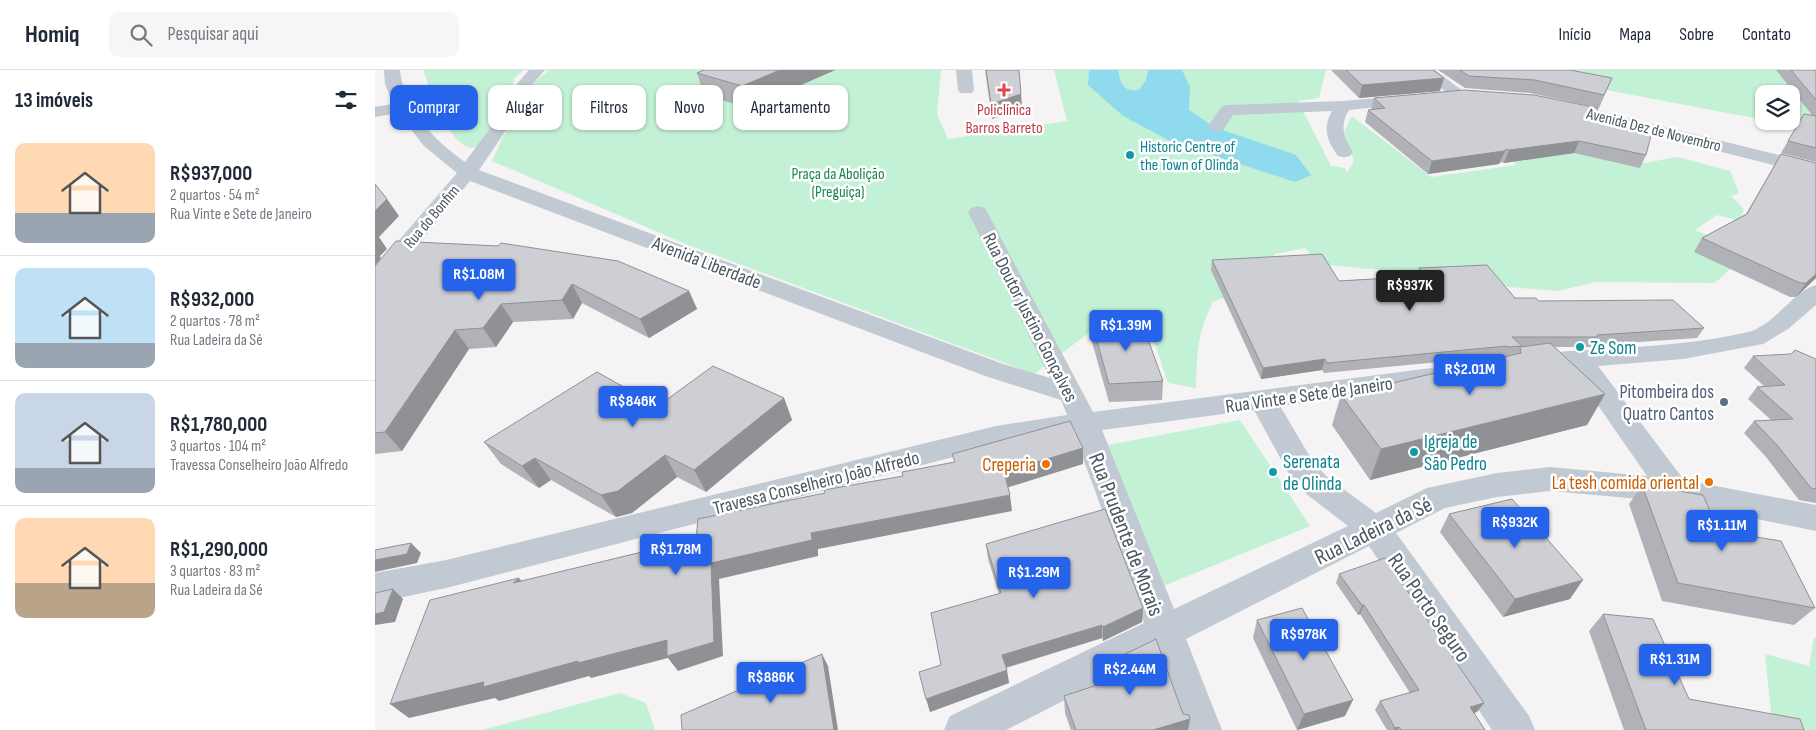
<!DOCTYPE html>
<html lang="pt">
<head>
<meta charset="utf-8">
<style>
	body { margin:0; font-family:"Sofia Sans Condensed",sans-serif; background:#f6f6f7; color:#1f2937; height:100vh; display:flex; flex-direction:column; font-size:19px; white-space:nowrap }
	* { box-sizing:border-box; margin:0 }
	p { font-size:16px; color:#747a83 }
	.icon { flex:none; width:28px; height:28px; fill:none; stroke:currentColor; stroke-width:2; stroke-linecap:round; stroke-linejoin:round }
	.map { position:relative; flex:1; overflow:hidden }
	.panel { display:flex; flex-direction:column; background:#fff; width:375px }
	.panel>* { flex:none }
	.banner { position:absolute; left:15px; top:15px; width:475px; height:45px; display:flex; gap:10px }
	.fabs { position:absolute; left:1380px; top:15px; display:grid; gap:10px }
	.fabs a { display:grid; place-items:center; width:45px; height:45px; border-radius:10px; background:#fff; box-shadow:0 1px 4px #0004; font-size:25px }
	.price { position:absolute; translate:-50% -42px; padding:0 11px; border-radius:5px; background:#2563eb; color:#fff; font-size:16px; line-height:32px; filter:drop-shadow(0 1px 2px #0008) }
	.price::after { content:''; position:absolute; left:50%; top:30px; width:15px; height:11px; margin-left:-8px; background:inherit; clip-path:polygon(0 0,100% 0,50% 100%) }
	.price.selected { background:#222; color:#fff }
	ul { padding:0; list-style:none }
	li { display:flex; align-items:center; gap:15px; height:125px; padding:0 15px }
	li+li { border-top:1px solid #e0e1e3 }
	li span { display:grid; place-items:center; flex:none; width:140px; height:100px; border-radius:10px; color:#555 }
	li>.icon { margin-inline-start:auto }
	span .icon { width:60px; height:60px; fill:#fffc; stroke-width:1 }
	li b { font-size:21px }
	h2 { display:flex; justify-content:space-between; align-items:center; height:60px; padding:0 15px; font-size:21px }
	.pill { padding:0 18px; border-radius:10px; background:#fff; box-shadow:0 1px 4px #0004; font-size:18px; line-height:45px }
	.pill.selected { background:#2563eb; color:#fff }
	header { display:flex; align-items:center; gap:30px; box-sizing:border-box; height:70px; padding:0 25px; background:#fff; border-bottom:1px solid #e0e1e3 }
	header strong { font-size:24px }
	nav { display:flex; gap:28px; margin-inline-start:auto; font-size:18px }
	.search { width:350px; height:45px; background:#f6f6f7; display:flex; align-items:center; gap:12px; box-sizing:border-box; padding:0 18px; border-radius:10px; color:#747a83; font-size:19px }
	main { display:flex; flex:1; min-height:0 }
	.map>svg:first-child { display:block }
</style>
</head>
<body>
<header>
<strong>Homiq</strong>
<div class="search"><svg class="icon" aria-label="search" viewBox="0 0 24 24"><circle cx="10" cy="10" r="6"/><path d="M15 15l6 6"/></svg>Pesquisar aqui</div>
<nav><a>Início</a><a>Mapa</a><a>Sobre</a><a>Contato</a></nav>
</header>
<main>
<section class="panel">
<h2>13 imóveis<svg class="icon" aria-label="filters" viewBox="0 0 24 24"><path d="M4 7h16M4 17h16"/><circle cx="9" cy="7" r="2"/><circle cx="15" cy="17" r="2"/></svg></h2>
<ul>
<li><span style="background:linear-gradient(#ffd9b3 70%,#9aa5b1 0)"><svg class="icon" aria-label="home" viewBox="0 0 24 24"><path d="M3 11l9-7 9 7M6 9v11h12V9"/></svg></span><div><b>R$937,000</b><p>2 quartos · 54 m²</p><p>Rua Vinte e Sete de Janeiro</p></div></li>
<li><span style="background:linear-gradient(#bfe0f5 75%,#9aa5b1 0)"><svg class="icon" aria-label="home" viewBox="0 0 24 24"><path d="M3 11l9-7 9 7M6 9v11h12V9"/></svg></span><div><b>R$932,000</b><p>2 quartos · 78 m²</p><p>Rua Ladeira da Sé</p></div></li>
<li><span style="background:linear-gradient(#c9d6e8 75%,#9aa5b1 0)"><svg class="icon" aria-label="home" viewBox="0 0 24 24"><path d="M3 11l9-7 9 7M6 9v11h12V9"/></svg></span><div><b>R$1,780,000</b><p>3 quartos · 104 m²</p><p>Travessa Conselheiro João Alfredo</p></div></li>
<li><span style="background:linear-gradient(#ffd9b3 65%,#b9a48a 0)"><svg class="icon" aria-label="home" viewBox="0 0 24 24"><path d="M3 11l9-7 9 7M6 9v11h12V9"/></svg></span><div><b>R$1,290,000</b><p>3 quartos · 83 m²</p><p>Rua Ladeira da Sé</p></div></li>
</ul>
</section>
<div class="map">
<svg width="1441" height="660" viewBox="0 0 1441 660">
	<rect width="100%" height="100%" fill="#f5f3f3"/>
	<!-- green -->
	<g fill="#c3f1d5">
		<path d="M48 0H149L139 8 135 38 104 76 95 78C69 68 57 23 48 0Z"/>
		<path d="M174 0H566L562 44 573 69 692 51 679 0H951L944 28 923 31 956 96 970 98 972 103 979 91 969 62 977 46 1056 107 1141 95 1116 53 1238 92 1269 93 1303 87 1355 101 1364 123 1356 126 1369 139 1365 151 1342 145 1320 160 1361 177 1365 190 1340 213 1221 212 1182 221 1134 217 1106 202 994 199 944 194 930 178 900 184 891 212 874 222 838 231C822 266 822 280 821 318L793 313 777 265 714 263 659 304 313 175 117 91 150 20Z"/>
		<polygon points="1163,0 1402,0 1441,15 1441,69 1420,62 1419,55 1398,51 1416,51 1416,24 1389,24 1389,50 1195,13"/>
		<polygon points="865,350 935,456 786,517 728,376"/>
		<polygon points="1439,567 1441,568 1441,660 1401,660 1397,650 1390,584 1434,596"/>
		<polygon points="245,623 271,633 280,660 107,660"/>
	</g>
	<!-- water -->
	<path fill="#90daee" d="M714 0H743C746 14 748 22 764 20L771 10 773 0H807L815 17 814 40 839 57 921 85 936 105 920 112 795 71 748 46 713 15Z"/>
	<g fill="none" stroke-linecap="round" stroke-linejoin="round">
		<!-- minor -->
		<g fill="#c1cad2" fill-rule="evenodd">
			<path d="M9 0H25C29 40 59 70 90 92L122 49 134 23 154 0H170L149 24 138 50 104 100 628 294 675 308 593 142 596 138 603 136 610 138 718 342 1056 298 1065 301 1069 307 1065 313 1056 316 905 336 937 390 952 407 1001 443 1052 418 1122 403 1175 397 1272 406 1197 298 1156 302 1147 300 1143 294 1147 288C1174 281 1202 281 1230 279 1277 276 1326 273 1373 262 1400 255 1418 221 1441 215V235L1413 259 1388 274 1308 289 1223 296 1309 410 1441 435V461L1299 432 1175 421 1122 427 1070 438 1021 463 1154 646 1160 660H1117L994 476 811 569 847 660H807L780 584 631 660H569L575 646 769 553 699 364 621 376 71 518 0 533V503L71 490 621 356 692 345 686 330 610 306 95 111 8 218 0 220V198L82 103 49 76 23 43 0 47V37L18 34 10 14ZM879 340 915 406 930 423 973 456 799 539 727 360Z"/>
			<polygon points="581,0 597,0 599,20 597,23 585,23 583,20"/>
			<polygon points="1042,0 1060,0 1093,25 1091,28 1079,28"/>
			<path d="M1034 25 1040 27 1042 30 1040 33 974 40C964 56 969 67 978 82L975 86 969 87 963 86C952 71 947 58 957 41L858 45 848 60 842 61 836 60 833 56 847 36 853 35 969 31Z"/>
			<polygon points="1183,31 1441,94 1441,106 1177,39 1175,36 1177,33"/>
		</g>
	</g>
	<!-- wall -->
	<g fill="#b0b2b7">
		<polygon points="329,0 460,0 374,38 329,25 322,3"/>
		<polygon points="610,0 644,0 647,39 617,49"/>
		<polygon points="956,0 1058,0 1065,21 984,28"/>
		<polygon points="1063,0 1195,0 1237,8 1224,38 1155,23 1090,18"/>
		<polygon points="1401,0 1441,0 1441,92 1406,83 1429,44 1437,45"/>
		<polygon points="999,28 1219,47 1271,85 1265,98 1199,83 1129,93 1126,92 1124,94 1053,104 990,52 993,40 996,40"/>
		<polygon points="1406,84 1441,93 1441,208 1421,227 1415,227 1319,182 1327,168 1371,144"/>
		<polygon points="837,190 964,211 1042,206 1044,198 1140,228 1163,231 1329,258 1322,268 1219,275 1218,277 1179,277 1230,324 1212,355 995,410 957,355 966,325 1127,287 1127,286 949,303 947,300 886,309 836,200"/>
		<polygon points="0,196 314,221 322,239 274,268 207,233 198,249 138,252 121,277 94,279 27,381 0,384"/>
		<polygon points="717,253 788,311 787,330 734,332 717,272"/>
		<polygon points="1378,286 1441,289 1441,433 1424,430 1391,387 1369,363 1379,351 1396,350 1373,329 1382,317 1389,316 1369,298"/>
		<polygon points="409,328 417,350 331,422 302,407 257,443 241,447 176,410 164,418 126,394 109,372 283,336"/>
		<polygon points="1267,415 1344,461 1440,538 1419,555 1287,531 1254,434"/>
		<polygon points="1074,444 1195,529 1128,547 1065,462"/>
		<polygon points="611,474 768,538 767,552 728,571 727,568 631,598 634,613 555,642 566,595 624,524 613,489"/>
		<polygon points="964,504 1102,642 1099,643 1110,660 1012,660 1000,640 1005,631 1035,623 985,544 983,545 961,513"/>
		<polygon points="1228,544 1314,629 1429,660 1249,660 1214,561"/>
		<polygon points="882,550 970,646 922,660 878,568"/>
		<polygon points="740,589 815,649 813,660 696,660 690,643 689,626 740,609"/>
	</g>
	<!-- shaded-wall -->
	<g fill="#909195">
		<polygon points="405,0 460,0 374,38 367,16"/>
		<polygon points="1069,8 1065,21 984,28 987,15"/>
		<polygon points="646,24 647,39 617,49 616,34"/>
		<polygon points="1204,71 1199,83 1129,93 1134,80"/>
		<polygon points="1131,79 1124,94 1053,104 1057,91"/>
		<polygon points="12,129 24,146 4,167 12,179 5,186 6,188 0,196 0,141"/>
		<polygon points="1441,204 1441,208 1421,227 1431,213"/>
		<polygon points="197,214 207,233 198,249 187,230"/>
		<polygon points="314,221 322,239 274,268 265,249"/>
		<polygon points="126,234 138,252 121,277 108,258"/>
		<polygon points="80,260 94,279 27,381 10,362"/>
		<polygon points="950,289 947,300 886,309 888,298"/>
		<polygon points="1230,324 1212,355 995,410 1006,379"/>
		<polygon points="409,328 417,350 331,422 319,400"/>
		<polygon points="708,378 708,394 631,418 629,402"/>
		<polygon points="290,385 302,407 257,443 241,447 226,425"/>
		<polygon points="160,388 176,410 164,418 147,396"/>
		<polygon points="635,425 637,441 443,479 443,486 344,509 348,586 303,601 293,588 216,608 214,606 124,631 120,628 34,648 15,634 336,493 436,463"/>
		<polygon points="36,473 46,483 42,493 0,502 0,490"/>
		<polygon points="144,508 157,524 138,513"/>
		<polygon points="1208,510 1195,529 1128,547 1140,529"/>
		<polygon points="18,519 28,529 20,552 0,555 0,544"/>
		<polygon points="987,535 989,535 985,544 983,545"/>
		<polygon points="768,538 767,552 728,571 728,557"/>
		<polygon points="727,555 727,568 629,598 627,585"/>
		<polygon points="447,584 453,596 463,660 458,660"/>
		<polygon points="632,600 634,613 555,642 551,629"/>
		<polygon points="978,630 970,646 922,660 929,644"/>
		<polygon points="1109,633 1102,642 1089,646 1095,637"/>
		<polygon points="815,649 813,660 778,660"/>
		<polygon points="1024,657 1022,660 1019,660 1020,658"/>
	</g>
	<!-- building -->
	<g fill="#cdcfd5" stroke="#909195">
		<polygon points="329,0 405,0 367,16 322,3"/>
		<polygon points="611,0 644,0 646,24 616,34"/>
		<polygon points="971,0 1058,0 1069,8 987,15"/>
		<polygon points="1085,0 1195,0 1237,8 1229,25 1160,10 1094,6"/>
		<polygon points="1416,0 1441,0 1441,30"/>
		<polygon points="1089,20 1159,25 1223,38 1219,47 1277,62 1271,85 1204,71 1134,80 1131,79 1129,81 1057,91 993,40 1010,38 999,28"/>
		<polygon points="1429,44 1441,46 1441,78 1413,71"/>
		<polygon points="1406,84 1441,93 1441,204 1431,213 1425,213 1327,168 1372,144"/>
		<polygon points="0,114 12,129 0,141"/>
		<polygon points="21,171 123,176 126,173 243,191 314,221 265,249 197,214 187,230 126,234 108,258 80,260 10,362 0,363 0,196"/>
		<polygon points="947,184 964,211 1049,206 1044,198 1112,195 1140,228 1161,228 1163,231 1298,230 1329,258 1222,265 1223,267 1137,267 1147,276 1132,277 1132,276 952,293 950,289 888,298 837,190"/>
		<polygon points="766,250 788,311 734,314 717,253"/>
		<polygon points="1175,273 1230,324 1006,379 966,325 1146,283 1145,277"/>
		<polygon points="1420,280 1441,289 1441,419 1436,418 1402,375 1379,351 1418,349 1382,317 1410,315 1378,286 1416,284"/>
		<polygon points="338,296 409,328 319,400 290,385 243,421 226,425 160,388 147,396 109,372 222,302 283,336"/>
		<polygon points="695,351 708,378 629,402 635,425 436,463 437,470 336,493 339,572 292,586 292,570 203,593 203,591 108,617 109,612 15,634 55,530 144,508 138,513 321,469 323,449 450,423 449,420 528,406 527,402 580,392 577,384"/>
		<polygon points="1267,415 1328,425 1344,461 1406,471 1440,538 1303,513"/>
		<polygon points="1137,429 1208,510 1140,529 1074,444"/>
		<polygon points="730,439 768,538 728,557 727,555 627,585 632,600 551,629 544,602 566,595 556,543 626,523 611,474"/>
		<polygon points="36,473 32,484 0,490 0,480"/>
		<polygon points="1010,488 1109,633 1095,637 1110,660 1026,660 1024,657 1020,658 1005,631 1044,620 989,535 987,535 964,504"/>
		<polygon points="18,519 9,542 0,544 0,523"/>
		<polygon points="927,538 978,630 929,644 882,550"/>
		<polygon points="1228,544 1278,549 1314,629 1425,649 1429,660 1271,660"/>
		<polygon points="781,569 808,644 814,645 815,649 778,660 701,660 689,626 746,607 740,589"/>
		<polygon points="447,584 459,660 307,660 306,645"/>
	</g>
	<!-- markers -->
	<path fill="#e0444e" stroke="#fff" stroke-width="2" d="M626.5 12.5h5v5h5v5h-5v5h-5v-5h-5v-5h5z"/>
	<g fill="#0f9aa8" stroke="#fff" stroke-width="2">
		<circle cx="755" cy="85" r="5"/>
		<circle cx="1205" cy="277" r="5"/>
		<circle cx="1039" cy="382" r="5"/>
		<circle cx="898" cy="402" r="5"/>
	</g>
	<circle fill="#5c6f8a" stroke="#fff" stroke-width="2" cx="1349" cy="332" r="5"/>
	<g fill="#e8710a" stroke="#fff" stroke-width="2">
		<circle cx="671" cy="394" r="5"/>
		<circle cx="1334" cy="412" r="5"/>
	</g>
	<g text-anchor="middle" stroke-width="5" stroke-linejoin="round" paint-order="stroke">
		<!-- far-health labels -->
		<g font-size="16" fill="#be3a42" stroke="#fff">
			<text x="629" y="45">Policlínica<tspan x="629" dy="18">Barros Barreto</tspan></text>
		</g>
		<!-- far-street labels -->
		<g font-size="16" fill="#4a5661" stroke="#fff">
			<text transform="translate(1279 59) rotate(14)" y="6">Avenida Dez de Novembro</text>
			<text transform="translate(56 146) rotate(-50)" y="6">Rua do Bonfim</text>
		</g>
		<!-- far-culture labels -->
		<g font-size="16" fill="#0d838f" stroke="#fff" text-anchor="start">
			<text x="765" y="82">Historic Centre of<tspan x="765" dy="18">the Town of Olinda</tspan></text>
		</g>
		<!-- far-park labels -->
		<g font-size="16" fill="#17864f" stroke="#fff">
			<text x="463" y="109">Praça da Abolição<tspan x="463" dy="18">(Preguiça)</tspan></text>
		</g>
		<!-- street labels -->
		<g font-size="19" fill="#4a5661" stroke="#fff">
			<text transform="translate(332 192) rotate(21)" y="7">Avenida Liberdade</text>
			<text transform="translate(656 247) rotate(63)" y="7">Rua Doutor Justino Gonçalves</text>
			<text transform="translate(934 324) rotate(-8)" y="7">Rua Vinte e Sete de Janeiro</text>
			<text transform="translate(441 412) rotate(-14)" y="7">Travessa Conselheiro João Alfredo</text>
		</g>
		<!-- culture labels -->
		<g font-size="19" fill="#0d838f" stroke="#fff" text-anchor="start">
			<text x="1215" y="284">Ze Som</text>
			<text x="1049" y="378">Igreja de<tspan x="1049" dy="22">São Pedro</tspan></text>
			<text x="908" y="398">Serenata<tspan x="908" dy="22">de Olinda</tspan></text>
		</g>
		<!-- service labels -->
		<g font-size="19" fill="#4e5e75" stroke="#fff" text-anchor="end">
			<text x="1339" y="328">Pitombeira dos<tspan x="1339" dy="22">Quatro Cantos</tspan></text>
		</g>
		<!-- food labels -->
		<g font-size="19" fill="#c56008" stroke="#fff" text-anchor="end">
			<text x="661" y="401">Creperia</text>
			<text x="1324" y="419">La tesh comida oriental</text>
		</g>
		<!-- near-street labels -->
		<g font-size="22" fill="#4a5661" stroke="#fff">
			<text transform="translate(998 460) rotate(-26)" y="8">Rua Ladeira da Sé</text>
			<text transform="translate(752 464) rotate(69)" y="8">Rua Prudente de Morais</text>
			<text transform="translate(1055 537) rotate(55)" y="8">Rua Porto Seguro</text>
		</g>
	</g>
</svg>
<div class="fabs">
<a><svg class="icon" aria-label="layers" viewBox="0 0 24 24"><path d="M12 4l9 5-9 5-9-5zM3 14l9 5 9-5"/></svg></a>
</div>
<b class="price" style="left:104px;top:231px">R$1.08M</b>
<b class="price selected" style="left:1035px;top:242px">R$937K</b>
<b class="price" style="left:751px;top:282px">R$1.39M</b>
<b class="price" style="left:1095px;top:326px">R$2.01M</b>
<b class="price" style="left:258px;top:358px">R$846K</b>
<b class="price" style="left:1140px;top:479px">R$932K</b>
<b class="price" style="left:1347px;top:482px">R$1.11M</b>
<b class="price" style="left:301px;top:506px">R$1.78M</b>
<b class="price" style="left:659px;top:529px">R$1.29M</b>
<b class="price" style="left:929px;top:591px">R$978K</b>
<b class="price" style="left:1300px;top:616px">R$1.31M</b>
<b class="price" style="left:755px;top:626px">R$2.44M</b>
<b class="price" style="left:396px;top:634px">R$886K</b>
<div class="banner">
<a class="pill selected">Comprar</a>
<a class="pill">Alugar</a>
<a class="pill">Filtros</a>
<a class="pill">Novo</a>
<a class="pill">Apartamento</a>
</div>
</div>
</main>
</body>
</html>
